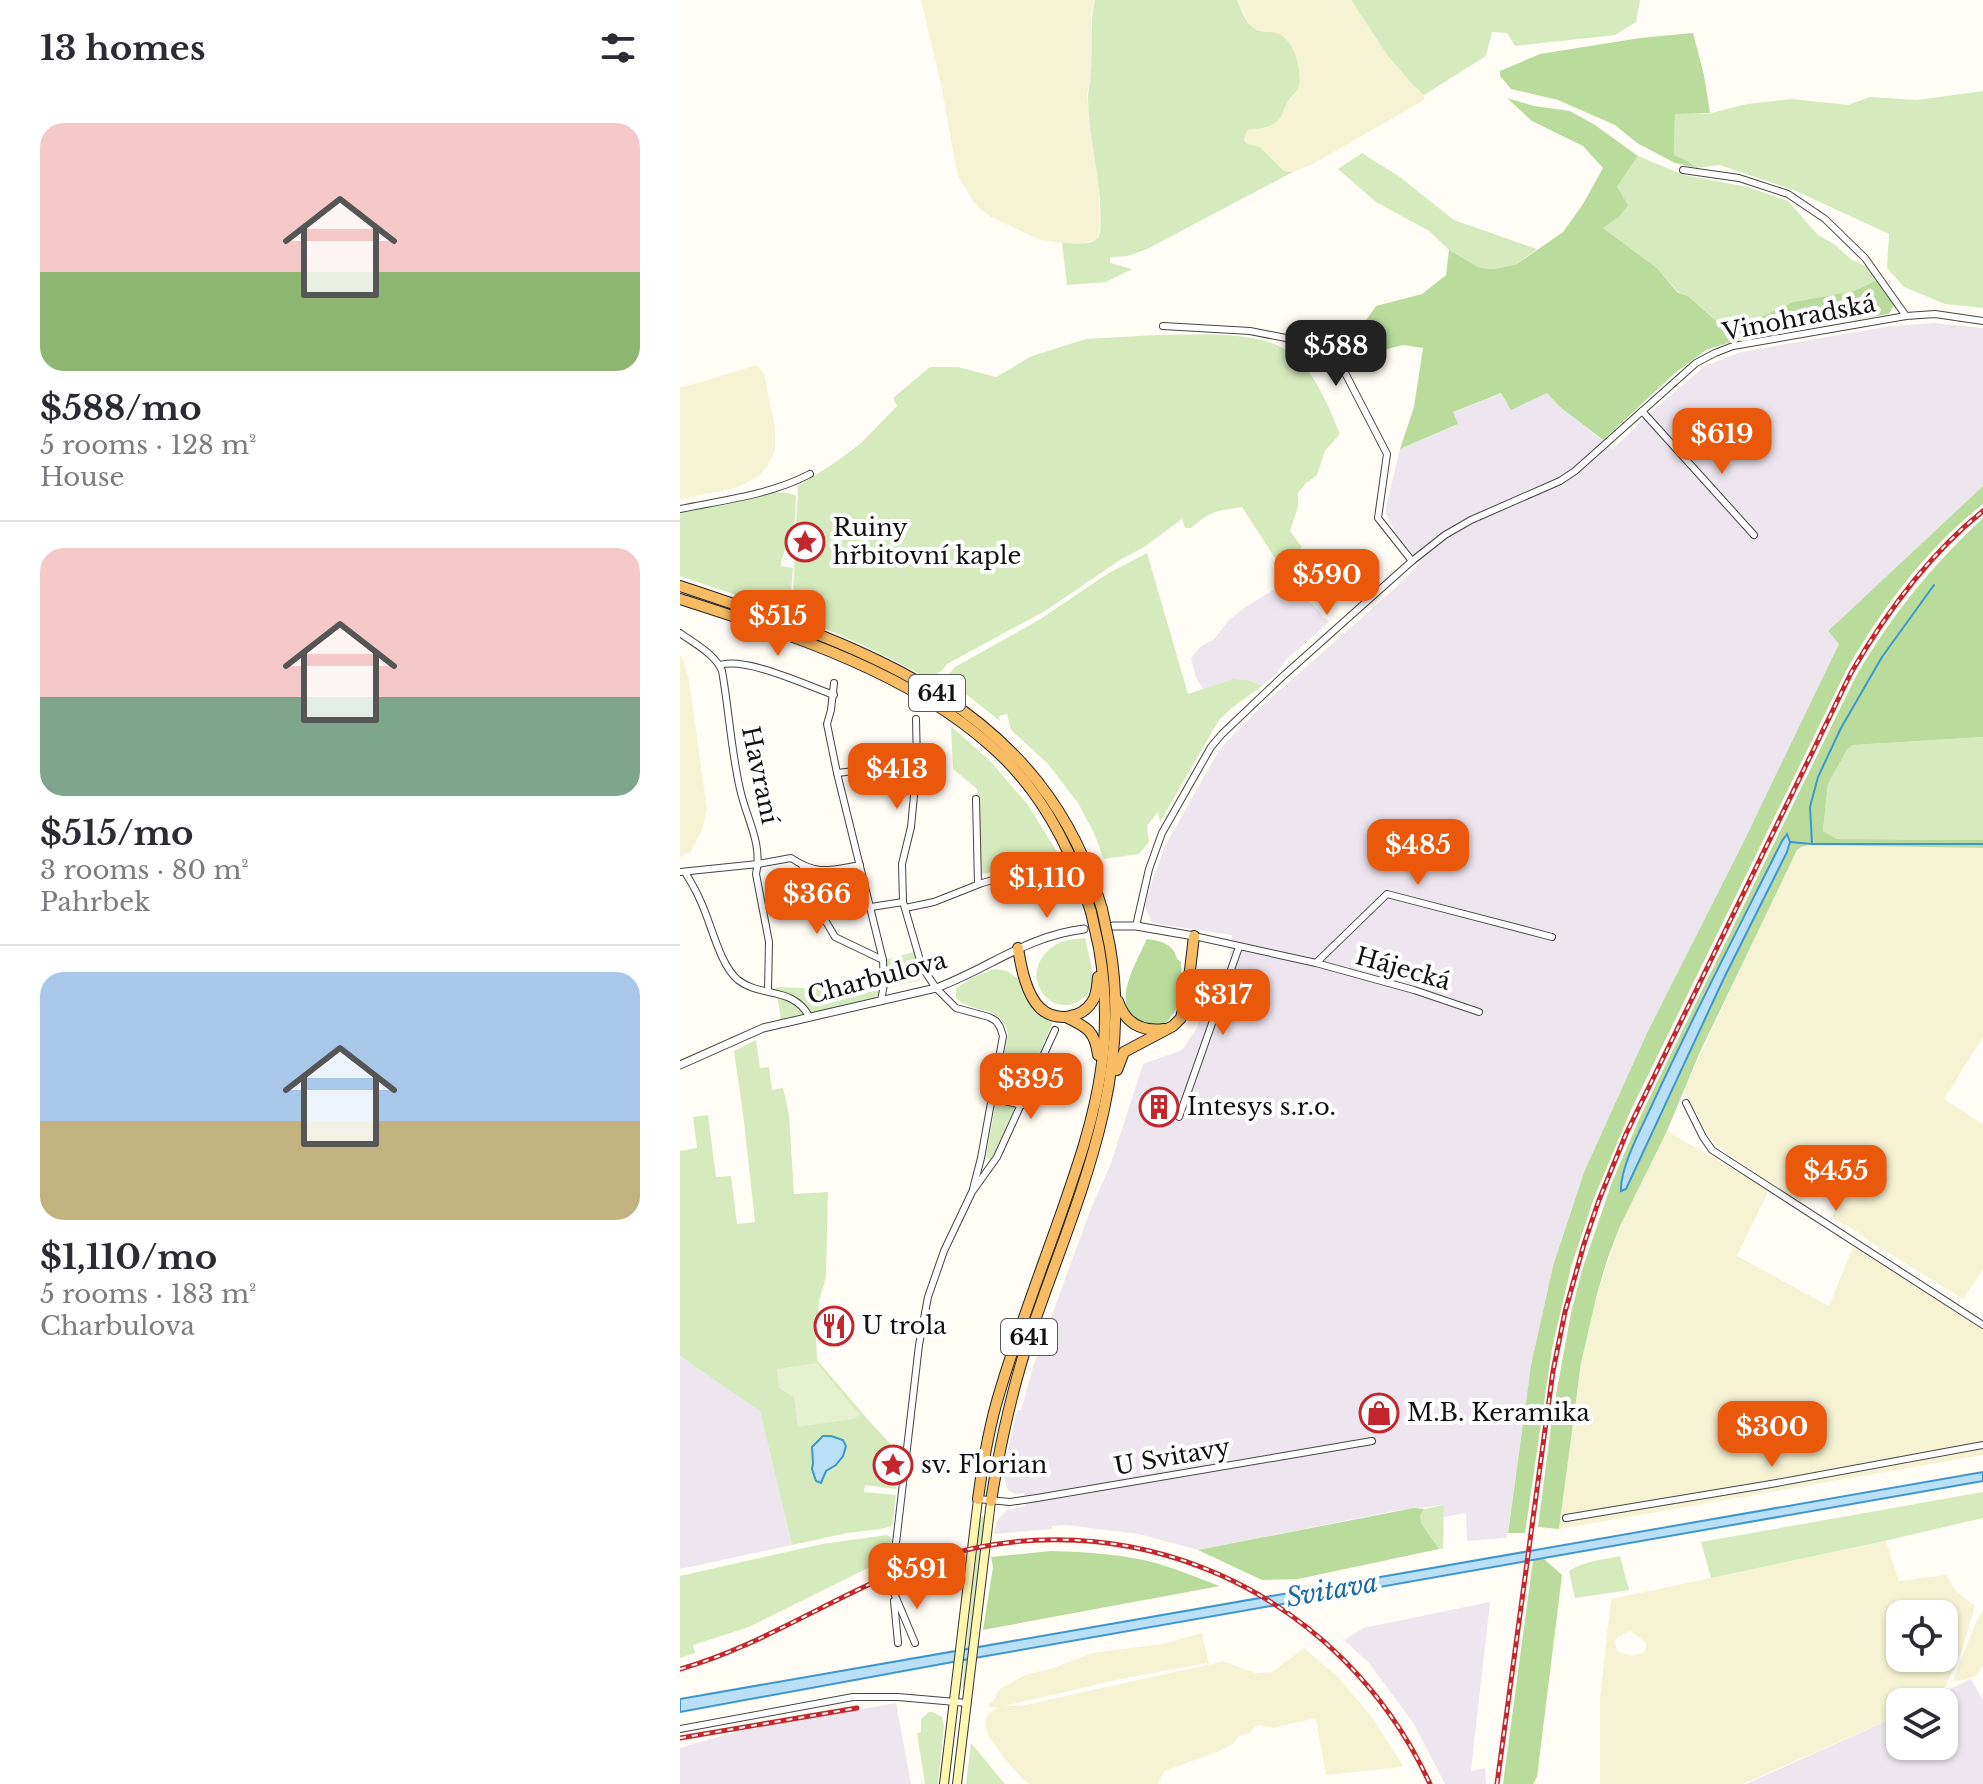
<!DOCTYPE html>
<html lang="en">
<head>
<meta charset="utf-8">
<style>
	body { margin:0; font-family:"Libre Baskerville",serif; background:#f2f2f3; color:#2b2b33; height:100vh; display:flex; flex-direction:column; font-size:30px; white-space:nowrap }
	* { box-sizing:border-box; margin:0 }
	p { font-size:26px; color:#7c7c81 }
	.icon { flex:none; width:44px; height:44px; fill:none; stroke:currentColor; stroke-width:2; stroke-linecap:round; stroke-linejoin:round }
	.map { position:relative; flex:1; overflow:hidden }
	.side { display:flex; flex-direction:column; background:#fff; width:680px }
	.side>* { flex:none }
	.buttons { position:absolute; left:1206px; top:1600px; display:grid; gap:16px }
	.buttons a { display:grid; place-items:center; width:72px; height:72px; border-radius:16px; background:#fff; box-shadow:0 2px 6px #0004; font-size:40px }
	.price { position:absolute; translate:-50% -68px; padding:0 18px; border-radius:16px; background:#ea580c; color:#fff; font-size:26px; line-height:52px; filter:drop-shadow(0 2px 4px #0008) }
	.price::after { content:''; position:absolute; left:50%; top:48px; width:24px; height:18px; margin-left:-12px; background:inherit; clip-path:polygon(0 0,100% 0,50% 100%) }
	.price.current { background:#222; color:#fff }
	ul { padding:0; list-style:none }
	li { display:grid; align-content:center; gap:16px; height:424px; padding:0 40px }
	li+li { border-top:2px solid #e1e1e2 }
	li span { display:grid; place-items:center; height:248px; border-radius:24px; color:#555 }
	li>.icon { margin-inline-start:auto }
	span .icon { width:144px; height:144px; fill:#fffc; stroke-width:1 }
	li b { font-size:34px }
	h2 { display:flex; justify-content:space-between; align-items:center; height:96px; padding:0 40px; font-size:34px }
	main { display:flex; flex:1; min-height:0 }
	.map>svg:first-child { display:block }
</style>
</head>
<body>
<main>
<section class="side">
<h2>13 homes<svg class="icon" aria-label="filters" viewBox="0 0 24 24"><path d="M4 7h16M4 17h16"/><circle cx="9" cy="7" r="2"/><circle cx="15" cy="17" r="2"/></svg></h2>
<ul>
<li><span style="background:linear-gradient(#f6c9c9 60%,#8fb573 0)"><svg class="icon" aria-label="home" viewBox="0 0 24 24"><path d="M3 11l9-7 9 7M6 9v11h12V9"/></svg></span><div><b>$588/mo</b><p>5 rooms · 128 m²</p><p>House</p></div></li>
<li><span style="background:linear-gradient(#f6c9c9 60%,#7fa58c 0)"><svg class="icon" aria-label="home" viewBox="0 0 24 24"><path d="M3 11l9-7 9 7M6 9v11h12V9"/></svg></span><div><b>$515/mo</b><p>3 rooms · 80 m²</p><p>Pahrbek</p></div></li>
<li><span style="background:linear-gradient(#a9c7e8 60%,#c2b280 0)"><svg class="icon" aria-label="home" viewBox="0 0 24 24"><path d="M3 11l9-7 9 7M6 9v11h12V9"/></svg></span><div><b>$1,110/mo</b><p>5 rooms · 183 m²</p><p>Charbulova</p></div></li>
</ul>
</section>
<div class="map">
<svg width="1303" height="1784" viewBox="0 0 1303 1784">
	<rect width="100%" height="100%" fill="#fffdf5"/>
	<!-- industrial -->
	<g fill="#eee6ef">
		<polygon points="1255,323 1303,328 1303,486 1148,631 1160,644 1064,841 967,1033 904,1172 873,1266 851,1365 827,1538 787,1541 786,1513 764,1517 763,1505 714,1511 518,1550 459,1534 385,1525 372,1526 372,1529 314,1534 317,1521 321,1516 327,1510 346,1506 344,1493 335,1494 328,1490 324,1478 325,1463 337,1410 341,1410 353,1367 411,1208 430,1166 463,1064 502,1050 517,1028 524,1006 534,1008 549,962 552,935 472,923 465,906 469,890 485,846 522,780 537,754 548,740 584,704 710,593 740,563 717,536 706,514 706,507 720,449 777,425 773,412 822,393 831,409 867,392 880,407 933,449 970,413 1025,366 1061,352 1211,326"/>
		<polygon points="609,580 639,611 643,618 645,618 649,622 605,661 596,674 582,686 568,680 553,679 523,689 516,678 511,658 520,647 534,639 548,621 561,610"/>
		<polygon points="0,1356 80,1410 112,1545 0,1569"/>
		<polygon points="810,1602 791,1771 805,1768 806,1784 765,1784 734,1724 689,1663 664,1640 683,1628"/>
		<polygon points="1291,1679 1303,1700 1303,1784 1066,1784 1220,1715 1220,1746 1264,1746 1264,1702 1243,1702"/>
		<polygon points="216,1703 231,1784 0,1784 0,1748 59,1731"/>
	</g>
	<!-- farmland -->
	<g fill="#f6f3d4" fill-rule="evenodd">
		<polygon points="241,0 415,0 411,17 412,74 407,94 409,119 419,186 419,228 418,237 416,240 404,243 382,243 360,240 311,217 300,209 291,198 278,176 275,162 262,89"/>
		<polygon points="557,0 671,0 708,56 732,84 743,92 744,99 741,102 633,164 613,172 604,171 580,147 567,144 564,135 567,129 586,128 595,123 602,116 604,107 608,101 616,93 619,83 613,50 606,38 599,34 574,29 569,24"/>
		<polygon points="77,365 84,373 95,427 95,450 90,462 79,476 66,483 52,489 0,499 0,388"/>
		<polygon points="0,655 3,659 9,680 27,809 22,830 11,852 0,857"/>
		<polygon points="1129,845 1303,848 1303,1037 1264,1099 1303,1124 1303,1269 1283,1299 1189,1241 1178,1232 1152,1218 1160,1197 1149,1190 1133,1182 1121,1202 1082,1179 1074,1171 1045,1152 1029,1137 1004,1090 1107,867 1119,848"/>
		<polygon points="987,1131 1089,1190 1057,1256 1149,1306 1173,1247 1303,1327 1303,1455 879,1529 901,1363 917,1294 940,1226"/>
		<path d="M1206 1541 1219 1581 1266 1575 1276 1591 1295 1606 1283 1647 1266 1686 1241 1702H1220V1715L1063 1784H920V1699L931 1599ZM1220 1614H1264V1658H1220ZM950 1631 966 1643V1650L963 1653 952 1656 937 1651 935 1642 938 1637Z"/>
		<polygon points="1303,1609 1303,1665 1296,1676 1284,1680 1273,1681 1295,1624"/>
		<path d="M522 1633 529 1665 542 1661 576 1673 592 1672 624 1648 657 1676 691 1716 722 1764V1767L646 1775 636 1720 632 1719 593 1728 579 1725 575 1727 570 1733 559 1736 553 1744 542 1750 485 1771 477 1784H348L327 1762 308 1735 305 1725 306 1717 310 1712 318 1707 310 1708 309 1704 316 1698V1695L320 1689 345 1675 373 1668 412 1653 482 1644ZM527 1663V1665L340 1706H324L441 1679Z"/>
	</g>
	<!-- green -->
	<g fill="#d5ebbd">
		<path d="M415 0H557C561 9 565 21 572 27 580 34 592 30 601 35 615 43 622 71 619 86 617 93 612 95 608 101 604 106 604 112 601 117 593 129 579 128 567 130L564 140 567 144 580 147 604 171 613 172 467 249 448 256 430 257V263L452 269 426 282 387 285 382 243C391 243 412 246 418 238 422 232 420 209 420 201 418 166 408 132 408 97 408 89 411 81 411 73 413 48 409 25 415 0Z"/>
		<polygon points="671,0 960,0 956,22 935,35 835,46 827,33 812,32 806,56 744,95 732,84 708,56"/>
		<polygon points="1303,91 1303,308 1265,304 1224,287 1207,268 1209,234 1116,191 1040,165 1016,168 1008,161 994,155 995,113 1027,114 1067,104 1112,99 1168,105 1190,97 1237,100"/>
		<polygon points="682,153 720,177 774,220 857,249 837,264 815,269 800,268 769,250 749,231 696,202 658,169"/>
		<polygon points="958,156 1004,175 1068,187 1108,201 1138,235 1154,244 1172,260 1186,266 1197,280 1174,291 1113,302 1050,332 1008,296 999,293 977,268 923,228 939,217 937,187"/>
		<path d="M477 335C513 335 576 330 606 350 634 368 648 405 660 434L645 451 637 475 626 483 618 493V507L610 531 622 547 615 554 622 565 609 580 562 507C535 512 533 509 511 528H505L502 519 464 547 440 560 365 611 267 664 262 671 257 673 261 677 257 684C175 636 90 606 0 576V509C25 504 95 484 116 496L115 521 101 562V566L113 568 111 593H113L118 486 153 464 180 444 217 406 213 398 250 367H278L316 377 352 356 406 339Z"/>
		<polygon points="467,553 508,694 553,679 568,680 582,686 553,707 539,720 480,822 478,812 467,826 469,842 459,854 424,859 414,833 398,803 368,764 331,730 327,714 319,716 320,721 268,680 267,676 275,667 359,620 427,574"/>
		<polygon points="271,726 311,762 348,805 384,863 300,874 297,789 273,769"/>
		<polygon points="1303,737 1303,840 1157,839 1143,831 1148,784 1167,750 1173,745"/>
		<path d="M405 938C408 953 415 972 411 987 405 1006 379 1011 366 997 347 977 359 952 381 942 388 939 398 939 405 938Z"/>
		<polygon points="234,952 240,980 206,988 205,960"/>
		<path d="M315 969 327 971 337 978 355 1013 373 1022 312 1159 306 1157 328 1033C319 1003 297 1016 276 998V988L294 977Z"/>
		<polygon points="96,987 200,991 195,999 101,1020"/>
		<polygon points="76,1040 80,1068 89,1067 92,1090 103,1088 109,1114 114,1194 148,1192 146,1277 139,1301 136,1338 137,1360 190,1422 220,1454 216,1489 185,1485 184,1492 216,1495 212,1526 201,1529 167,1533 112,1545 80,1411 0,1356 0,1151 17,1148 13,1117 28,1115 36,1177 51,1176 57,1224 75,1222 64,1122 54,1051"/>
		<polygon points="1303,1492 1303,1518 1200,1542 1031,1578 1021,1542"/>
		<polygon points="764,1505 763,1549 759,1549 741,1523 740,1516 744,1509"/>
		<polygon points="303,1516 305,1518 286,1685 282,1688 300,1518"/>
		<polygon points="207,1535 212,1539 210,1557 69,1627 13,1645 15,1653 0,1658 0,1576 142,1544"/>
		<path d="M940 1556 949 1590 895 1598 889 1571C903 1561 923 1560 940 1556Z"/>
		<polygon points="249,1712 253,1712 262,1717 264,1726 258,1784 245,1784 237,1733 241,1732 241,1719"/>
		<polygon points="291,1743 325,1784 286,1784"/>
	</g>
	<!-- forest -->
	<g fill="#b9dc9c" fill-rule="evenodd">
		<polygon points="1013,33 1024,75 1030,113 995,114 994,155 1008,161 1016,168 995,163 957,143 935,125 878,100 831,89 820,76 820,71 860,54 960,38"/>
		<polygon points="827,98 854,106 890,111 915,125 958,156 937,187 948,205 939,217 923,228 977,268 998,293 1008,296 1049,332 1113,302 1174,291 1197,280 1214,305 1209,314 1063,338 1026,350 995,373 923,440 880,407 867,393 831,410 821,393 773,412 778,424 720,449 734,407 743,348 723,345 688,354 673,339 696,306 742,294 766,275 769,250 800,268 815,269 837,264 883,232 903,204 923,168 903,146 852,121"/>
		<path d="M1303 486V504C1246 549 1202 608 1166 671L951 1110 914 1198 891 1267 872 1349 845 1533H828L851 1365 873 1266 904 1172 967 1033 1064 841 1159 644 1148 631Z"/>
		<path d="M1303 518V737L1173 745 1167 750 1148 784 1143 831 1157 839 1303 840V848L1129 845 1121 847 1117 850 1019 1054 987 1131 940 1226 927 1260 917 1294 901 1363 879 1529 858 1527 873 1411 891 1313 902 1270 932 1182 961 1115 1176 676C1214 612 1249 569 1303 518ZM1107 835 1109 847 1044 978 946 1189 941 1190C939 1168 963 1126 972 1105 1013 1016 1058 929 1102 841Z"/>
		<path d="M467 939C481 941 494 944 497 959L501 962C502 986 503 1009 483 1025H459C456 1021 452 1019 450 1015 436 996 458 958 467 939Z"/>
		<polygon points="734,1508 744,1509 740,1516 741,1523 759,1549 618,1579 582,1580 518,1550"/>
		<path d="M371 1551C407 1552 444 1554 479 1564 500 1570 520 1579 540 1586L303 1630 313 1567 311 1557Z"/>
		<polygon points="863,1558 882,1575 857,1777 853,1784 823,1784 853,1560"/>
	</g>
	<!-- pitch -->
	<polygon fill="#e6f2cf" points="137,1363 180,1415 173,1419 118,1427 114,1397 99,1388 97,1369"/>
	<!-- water -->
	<g fill="#b9e0f7" stroke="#3f96cf" stroke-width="2">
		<path d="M1107 834 1110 842 1107 852 1044 978 946 1189 941 1191C940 1167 962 1127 972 1105 1013 1016 1058 929 1102 841Z"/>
		<polygon points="143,1436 151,1436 163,1440 166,1446 163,1456 156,1465 146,1471 141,1483 136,1481 132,1469 133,1463 132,1447"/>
		<polygon points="1303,1472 1303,1481 289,1659 0,1712 0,1699"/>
	</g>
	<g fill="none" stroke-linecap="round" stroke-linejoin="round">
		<!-- stream -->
		<g stroke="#3f96cf" stroke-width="2">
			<polyline points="1110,842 1132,844 1303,844"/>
			<polyline points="1132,844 1130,807 1138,777 1161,728 1202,657 1254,585"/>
		</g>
		<defs>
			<g id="minor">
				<polyline points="1003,170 1059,178 1108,194 1145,219 1185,258 1226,316"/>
				<polyline points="483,326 570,331 621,341 663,369 707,454 698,518 732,561"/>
				<polyline points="962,411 1074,535"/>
				<path d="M0 509C44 500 90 495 130 474"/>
				<path d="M0 633C15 644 35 654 42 671 49 710 51 750 60 789 66 818 83 843 76 874L89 942 88 991"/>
				<path d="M40 665C67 657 126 685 154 695"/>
				<polyline points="154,683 151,710 147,724 157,773 203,960 204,984 201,1001"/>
				<polyline points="236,719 237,764 231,827 222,864 223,902 242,967 256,988 276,1008 309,1017 316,1021 320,1027 323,1036 301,1158 293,1189"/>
				<polyline points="157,773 237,764"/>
				<polyline points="296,799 298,884"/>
				<polyline points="122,865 145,920 155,937 203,960"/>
				<path d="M0 872 78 864 111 858C138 876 150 870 180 865"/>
				<path d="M5 872C10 881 16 890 20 900 31 922 39 964 58 980 81 998 112 986 129 1016"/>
				<polyline points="191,907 223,902"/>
				<polyline points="225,908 254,902 302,883 338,873 371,867"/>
				<polyline points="456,926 469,869 482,833 531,747 542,734 602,677 732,561 765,535 791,520 880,481 895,471 1016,363 1035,353 1053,346 1226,316 1255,314 1303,321"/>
				<polyline points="514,936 636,963 734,990 799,1012"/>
				<polyline points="636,963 707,894 872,937"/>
				<polyline points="312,1098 342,1105"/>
				<polyline points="1006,1103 1023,1137 1032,1150 1303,1325"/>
				<polyline points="499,1117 559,947"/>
				<polyline points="298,1499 330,1502 357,1498 692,1441"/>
				<polyline points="886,1518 1091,1484 1303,1445"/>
				<polyline points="213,1569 239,1345 248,1297 264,1251 292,1192 317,1157 375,1030"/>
				<polyline points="212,1577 214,1593 235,1643"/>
				<polyline points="214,1601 218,1643"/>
				<polyline points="0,1729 173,1697 218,1697 287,1703"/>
			</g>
			<g id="tertiary">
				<polyline points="433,926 456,926 514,936"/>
				<path d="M0 1065 83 1028 256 988C308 969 346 936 404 929"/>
			</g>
			<g id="secondary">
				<polyline points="264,1784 298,1499"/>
				<polyline points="277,1784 311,1501"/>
			</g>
			<g id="trunk">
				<path d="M0 586C183 647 362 703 422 909"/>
				<path d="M0 599C106 633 228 671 312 747 361 790 392 850 411 912"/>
				<path d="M338 948C341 967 346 994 360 1008 375 1022 401 1019 412 1002 417 995 417 986 418 977"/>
				<path d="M438 1001C445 1023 461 1032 484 1029"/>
				<path d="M386 1017C407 1027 415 1031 418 1055"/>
				<polyline points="437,1070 444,1052 493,1026 501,1018 508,987 514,936"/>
				<path d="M298 1499C303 1462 309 1426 320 1391 338 1330 361 1271 382 1211 398 1165 414 1119 421 1070 427 1030 426 988 419 948"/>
				<path d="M311 1501C320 1444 332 1389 350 1335 393 1208 454 1085 430 947"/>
			</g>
		</defs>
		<!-- minor casing -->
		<use href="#minor" stroke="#444" stroke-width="8"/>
		<!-- tertiary casing -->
		<use href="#tertiary" stroke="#444" stroke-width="9"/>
		<!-- secondary casing -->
		<use href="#secondary" stroke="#333" stroke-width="10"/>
		<!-- trunk casing -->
		<use href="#trunk" stroke="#222" stroke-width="12"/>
		<!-- minor -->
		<use href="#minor" stroke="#fff" stroke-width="6"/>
		<!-- tertiary -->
		<use href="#tertiary" stroke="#fff" stroke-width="7"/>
		<!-- secondary -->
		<use href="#secondary" stroke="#fff6b0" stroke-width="8"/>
		<!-- trunk -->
		<use href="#trunk" stroke="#f7bc64" stroke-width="10"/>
		<defs>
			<g id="rail">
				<path d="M0 1669C86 1645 160 1591 244 1562 446 1492 662 1592 750 1784"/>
				<polyline points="0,1738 177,1708"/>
				<path d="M817 1784 873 1371 885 1312 904 1244 919 1200 946 1134 1171 673C1206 613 1248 555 1303 511"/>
			</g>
		</defs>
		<!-- rail casing -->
		<use href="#rail" stroke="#c4262e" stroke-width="5"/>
		<!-- rail -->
		<use href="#rail" stroke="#fff" stroke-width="2" stroke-dasharray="6" stroke-linecap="butt"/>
		<defs>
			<g id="trunk-bridge">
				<polyline points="422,909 430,947"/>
				<polyline points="411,912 419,948"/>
			</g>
		</defs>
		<!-- trunk-bridge casing -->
		<use href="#trunk-bridge" stroke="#222" stroke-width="12" stroke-linecap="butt"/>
		<!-- trunk-bridge -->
		<use href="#trunk-bridge" stroke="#f7bc64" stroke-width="10"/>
	</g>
	<!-- icons -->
	<defs>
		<symbol id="sight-ring" viewBox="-11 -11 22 22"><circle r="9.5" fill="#fff" stroke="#c4262e" stroke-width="1.5"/><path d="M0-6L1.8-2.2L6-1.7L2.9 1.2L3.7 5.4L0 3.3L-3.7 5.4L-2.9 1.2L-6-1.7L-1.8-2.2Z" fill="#c4262e"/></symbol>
		<symbol id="building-ring" viewBox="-11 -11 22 22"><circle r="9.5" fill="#fff" stroke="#c4262e" stroke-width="1.5"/><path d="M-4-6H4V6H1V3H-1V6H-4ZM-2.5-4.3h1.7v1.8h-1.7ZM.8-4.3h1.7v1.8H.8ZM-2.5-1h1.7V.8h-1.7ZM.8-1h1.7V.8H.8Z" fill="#c4262e"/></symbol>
		<symbol id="restaurant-ring" viewBox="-11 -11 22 22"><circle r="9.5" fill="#fff" stroke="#c4262e" stroke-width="1.5"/><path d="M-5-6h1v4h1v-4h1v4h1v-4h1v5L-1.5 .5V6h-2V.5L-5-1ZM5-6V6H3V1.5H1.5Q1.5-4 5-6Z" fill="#c4262e"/></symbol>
		<symbol id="shop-ring" viewBox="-11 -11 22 22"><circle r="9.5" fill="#fff" stroke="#c4262e" stroke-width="1.5"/><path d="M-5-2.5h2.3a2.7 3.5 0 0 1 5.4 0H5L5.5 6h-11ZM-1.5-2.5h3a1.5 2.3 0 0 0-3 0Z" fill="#c4262e"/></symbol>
	</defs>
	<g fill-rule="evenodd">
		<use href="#sight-ring" x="103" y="520" width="44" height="44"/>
		<use href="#building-ring" x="457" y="1085" width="44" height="44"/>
		<use href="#restaurant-ring" x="132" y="1304" width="44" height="44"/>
		<use href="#shop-ring" x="677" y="1391" width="44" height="44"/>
		<use href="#sight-ring" x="191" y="1443" width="44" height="44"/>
	</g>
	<g text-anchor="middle" stroke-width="8" stroke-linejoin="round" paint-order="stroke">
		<!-- shield labels -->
		<g fill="#fff" stroke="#585858" stroke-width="2">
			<rect x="229" y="675" width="56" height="36" rx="6"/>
			<rect x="321" y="1319" width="56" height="36" rx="6"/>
		</g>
		<g font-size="22" font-weight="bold" fill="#111">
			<text x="257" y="701">641</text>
			<text x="349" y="1345">641</text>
		</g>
		<!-- street labels -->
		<g font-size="24" fill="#111" stroke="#fff">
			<text transform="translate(1119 318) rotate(-11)" y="8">Vinohradská</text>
			<text transform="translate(80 775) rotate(78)" y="8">Havraní</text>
			<text transform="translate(723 969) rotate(16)" y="8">Hájecká</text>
			<text transform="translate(197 978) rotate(-15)" y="8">Charbulova</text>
			<text transform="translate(492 1457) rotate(-10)" y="8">U Svitavy</text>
		</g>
		<!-- poi labels -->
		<g font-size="24" fill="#111" stroke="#fff" text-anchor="start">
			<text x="153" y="536">Ruiny<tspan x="153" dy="28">hřbitovní kaple</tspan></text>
			<text x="507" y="1115">Intesys s.r.o.</text>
			<text x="182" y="1334">U trola</text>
			<text x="727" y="1421">M.B. Keramika</text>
			<text x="241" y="1473">sv. Florian</text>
		</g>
		<!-- water labels -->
		<g font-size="26" font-style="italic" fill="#1768a6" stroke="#fff">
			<text transform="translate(652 1590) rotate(-10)" y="9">Svitava</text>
		</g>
	</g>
</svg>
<div class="buttons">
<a><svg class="icon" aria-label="locate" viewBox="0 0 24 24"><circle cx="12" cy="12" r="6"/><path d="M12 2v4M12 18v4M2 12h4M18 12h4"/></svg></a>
<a><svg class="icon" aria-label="layers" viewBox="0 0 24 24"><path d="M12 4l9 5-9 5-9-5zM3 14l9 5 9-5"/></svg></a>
</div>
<b class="price current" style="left:656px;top:388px">$588</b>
<b class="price" style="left:1042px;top:476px">$619</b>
<b class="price" style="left:647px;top:617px">$590</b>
<b class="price" style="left:98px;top:658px">$515</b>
<b class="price" style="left:217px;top:811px">$413</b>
<b class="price" style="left:738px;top:887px">$485</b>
<b class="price" style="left:367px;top:920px">$1,110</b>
<b class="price" style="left:137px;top:936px">$366</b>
<b class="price" style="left:543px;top:1037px">$317</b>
<b class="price" style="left:351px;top:1121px">$395</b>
<b class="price" style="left:1156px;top:1213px">$455</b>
<b class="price" style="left:1092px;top:1469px">$300</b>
<b class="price" style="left:237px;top:1611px">$591</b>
</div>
</main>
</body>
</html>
